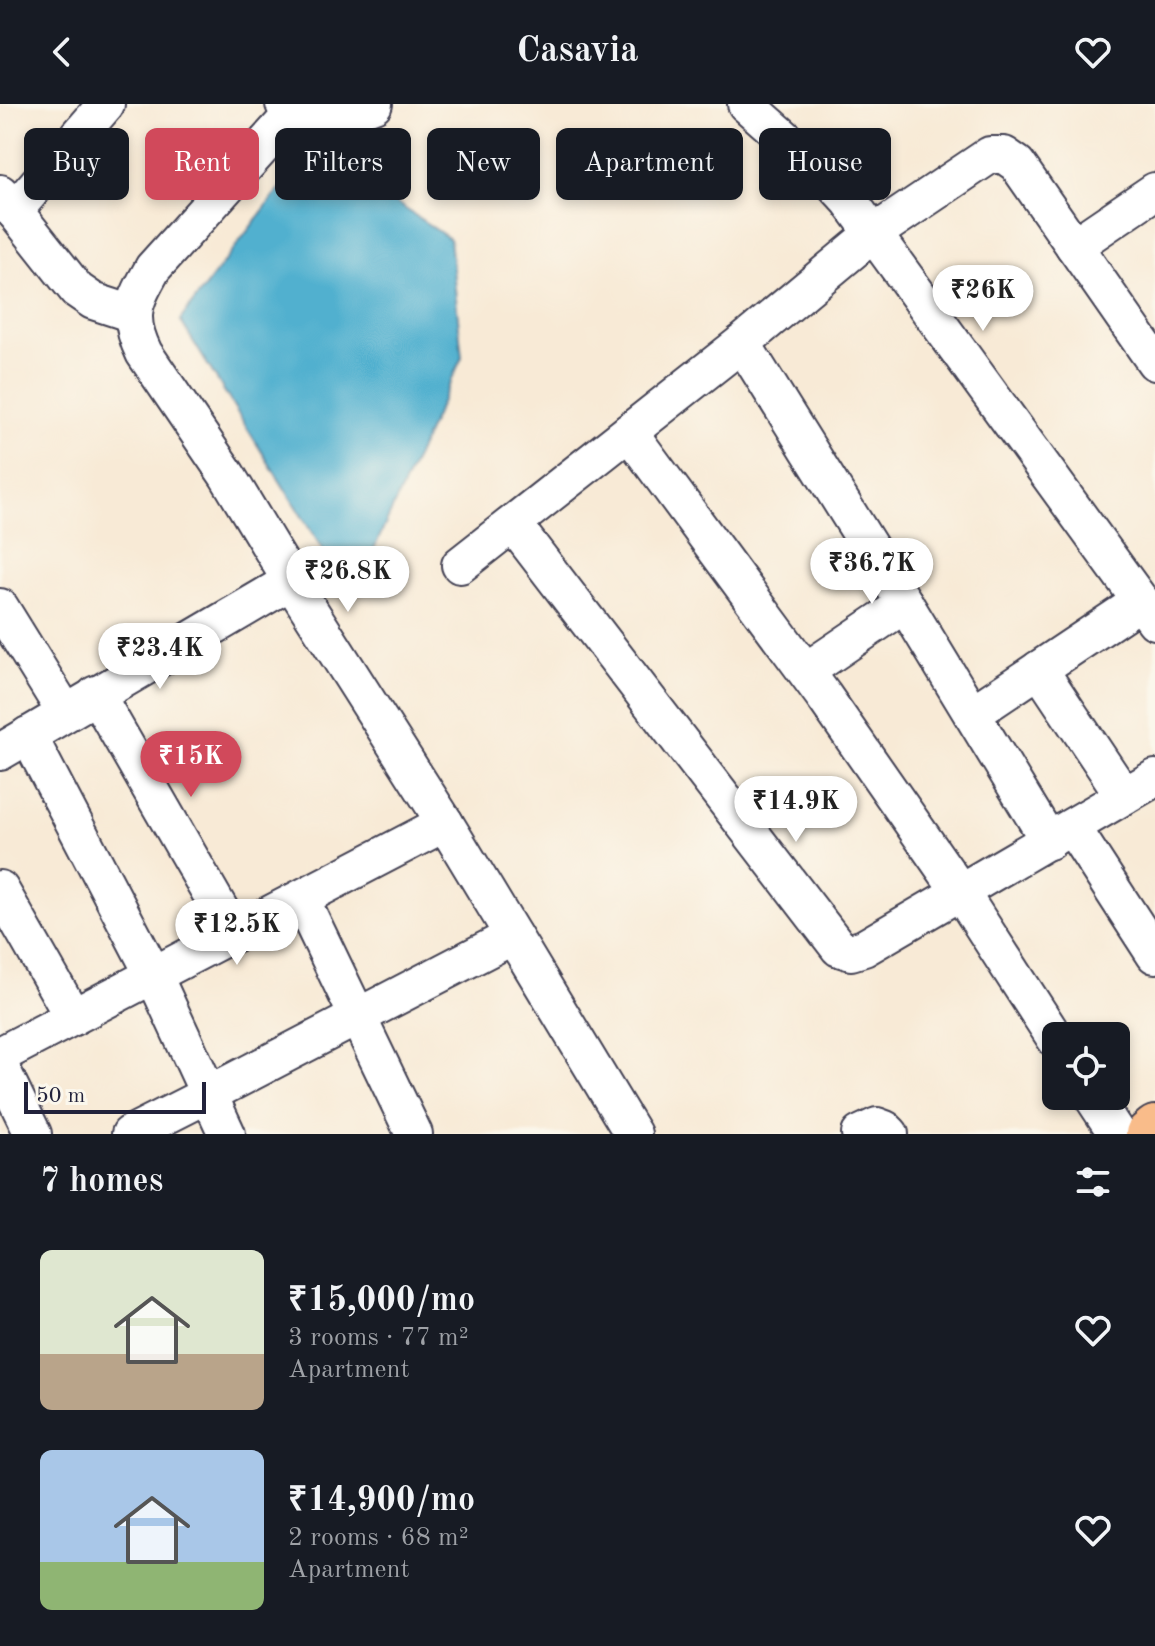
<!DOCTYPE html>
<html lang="en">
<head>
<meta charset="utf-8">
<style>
	body { margin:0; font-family:"Old Standard TT",serif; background:#242831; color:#f1f3f6; height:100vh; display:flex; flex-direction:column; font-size:30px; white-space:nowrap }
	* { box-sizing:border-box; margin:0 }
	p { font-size:26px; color:#9ea1a6 }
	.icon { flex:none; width:44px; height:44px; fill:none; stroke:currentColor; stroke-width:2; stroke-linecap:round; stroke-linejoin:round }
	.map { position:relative; height:1030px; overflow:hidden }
	.panel { display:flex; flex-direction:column; background:#171b24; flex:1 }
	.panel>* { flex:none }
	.top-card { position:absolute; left:24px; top:24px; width:1108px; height:72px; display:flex; gap:16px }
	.tools { position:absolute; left:1042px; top:918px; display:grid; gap:16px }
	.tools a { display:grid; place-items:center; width:88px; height:88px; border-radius:12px; background:#171b24; box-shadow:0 4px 12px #0003; font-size:40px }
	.scale { position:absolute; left:24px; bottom:20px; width:182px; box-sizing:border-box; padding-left:8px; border:4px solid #22223b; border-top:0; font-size:22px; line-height:28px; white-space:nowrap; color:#22223b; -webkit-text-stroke:6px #fbf7ec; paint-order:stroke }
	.price { position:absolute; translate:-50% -68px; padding:0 18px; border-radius:28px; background:#fff; color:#222; font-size:26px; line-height:52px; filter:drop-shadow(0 2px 4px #0008) }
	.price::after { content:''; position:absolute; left:50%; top:48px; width:24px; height:18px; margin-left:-12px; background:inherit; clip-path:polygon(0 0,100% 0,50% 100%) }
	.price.selected { background:#d1495b; color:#fff }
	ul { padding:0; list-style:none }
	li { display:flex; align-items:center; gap:24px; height:200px; padding:0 40px }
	li span { display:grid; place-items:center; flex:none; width:224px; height:160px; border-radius:12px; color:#555 }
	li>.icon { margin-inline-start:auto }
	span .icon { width:96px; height:96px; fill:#fffc; stroke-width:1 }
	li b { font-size:34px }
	h2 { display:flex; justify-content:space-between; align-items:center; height:96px; padding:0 40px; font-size:34px }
	.tag { padding:0 28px; border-radius:12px; background:#171b24; box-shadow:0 4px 12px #0003; font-size:28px; line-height:72px }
	.tag.selected { background:#d1495b; color:#fff }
	header { display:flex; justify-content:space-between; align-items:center; height:104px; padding:0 40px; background:#171b24; font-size:36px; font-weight:800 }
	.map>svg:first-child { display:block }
</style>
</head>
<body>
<header><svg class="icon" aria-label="back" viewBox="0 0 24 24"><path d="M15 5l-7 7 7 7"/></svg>Casavia<svg class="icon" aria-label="heart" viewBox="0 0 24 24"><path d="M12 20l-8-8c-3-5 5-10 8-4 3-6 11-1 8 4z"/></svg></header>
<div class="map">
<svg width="1155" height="1030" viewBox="0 0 1155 1030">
	<rect width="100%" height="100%" fill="#fbf7ec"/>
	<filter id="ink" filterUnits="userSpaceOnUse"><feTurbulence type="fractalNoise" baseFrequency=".0125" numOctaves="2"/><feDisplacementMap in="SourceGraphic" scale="16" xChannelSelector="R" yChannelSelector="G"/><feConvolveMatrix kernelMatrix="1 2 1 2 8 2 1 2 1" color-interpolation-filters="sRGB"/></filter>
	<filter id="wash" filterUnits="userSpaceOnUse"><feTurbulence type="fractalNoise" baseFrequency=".006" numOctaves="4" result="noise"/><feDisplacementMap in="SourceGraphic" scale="32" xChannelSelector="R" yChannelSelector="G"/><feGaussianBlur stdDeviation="1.8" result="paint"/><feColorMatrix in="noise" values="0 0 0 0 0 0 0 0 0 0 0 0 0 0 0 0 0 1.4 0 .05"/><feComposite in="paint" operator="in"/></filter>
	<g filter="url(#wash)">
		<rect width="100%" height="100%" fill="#f8ead6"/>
		<!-- water -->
		<polygon fill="#51b0cf" stroke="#3a6985" stroke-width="2" points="312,42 450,135 462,253 352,493 180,216"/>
	</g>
	<g filter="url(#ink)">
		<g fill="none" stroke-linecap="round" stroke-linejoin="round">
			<defs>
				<g id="minor">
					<path d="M284 0C315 28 339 12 374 0"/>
					<polyline points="746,0 821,66 849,96 1155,517"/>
					<path d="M293 9 153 164C134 198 126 212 144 249L227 371 291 477 445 719 633 1030"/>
					<polyline points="0,89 77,186 93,197 133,210"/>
					<polyline points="14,107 106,0"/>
					<polyline points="1074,142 1155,87"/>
					<polyline points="742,239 905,500 1049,737"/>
					<polyline points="629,328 823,591 961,789 1056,936"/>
					<polyline points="513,420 839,844 851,848 864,844 1155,674"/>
					<polyline points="460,461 742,239 874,129 990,51 1004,51 1017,60 1155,258"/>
					<polyline points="0,503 65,608"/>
					<polyline points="1039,565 1124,692"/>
					<polyline points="806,567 905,500"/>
					<polyline points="96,590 234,830"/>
					<polyline points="972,610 1141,497"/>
					<polyline points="28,631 154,872 227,1030"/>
					<polyline points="0,648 291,477"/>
					<polyline points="1072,723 1155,851"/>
					<polyline points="0,785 73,913"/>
					<polyline points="301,795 414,1030"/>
					<polyline points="0,951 445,719"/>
					<polyline points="0,962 33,1030"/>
					<polyline points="1092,992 1117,1030"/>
					<polyline points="130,1030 209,990 513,832"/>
					<polyline points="860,1030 877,1022 885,1025 890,1030"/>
				</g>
				<polyline id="major" points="1148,1030 1155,1024"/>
			</defs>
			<!-- minor casing -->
			<use href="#minor" stroke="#424052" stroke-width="40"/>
			<!-- major casing -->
			<use href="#major" stroke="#424052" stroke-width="48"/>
			<!-- minor -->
			<use href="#minor" stroke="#fff" stroke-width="36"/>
			<!-- major -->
			<use href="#major" stroke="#f9bc8a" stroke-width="44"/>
		</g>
	</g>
</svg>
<div class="tools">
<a><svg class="icon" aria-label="locate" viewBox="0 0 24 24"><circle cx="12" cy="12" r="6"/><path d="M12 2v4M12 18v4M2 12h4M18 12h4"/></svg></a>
</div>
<div class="scale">50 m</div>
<b class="price" style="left:983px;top:229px">₹26K</b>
<b class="price" style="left:872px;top:502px">₹36.7K</b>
<b class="price" style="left:348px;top:510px">₹26.8K</b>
<b class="price" style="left:160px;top:587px">₹23.4K</b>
<b class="price selected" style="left:191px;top:695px">₹15K</b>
<b class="price" style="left:796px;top:740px">₹14.9K</b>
<b class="price" style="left:237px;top:863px">₹12.5K</b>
<div class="top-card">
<a class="tag">Buy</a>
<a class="tag selected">Rent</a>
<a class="tag">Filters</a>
<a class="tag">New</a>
<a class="tag">Apartment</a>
<a class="tag">House</a>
</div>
</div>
<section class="panel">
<h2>7 homes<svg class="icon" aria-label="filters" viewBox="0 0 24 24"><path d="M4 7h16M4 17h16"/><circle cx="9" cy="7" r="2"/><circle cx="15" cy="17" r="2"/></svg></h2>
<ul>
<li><span style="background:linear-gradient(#dfe7d0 65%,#b9a48a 0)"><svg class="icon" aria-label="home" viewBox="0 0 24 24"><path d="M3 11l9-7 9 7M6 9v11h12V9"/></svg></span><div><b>₹15,000/mo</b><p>3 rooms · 77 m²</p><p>Apartment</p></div><svg class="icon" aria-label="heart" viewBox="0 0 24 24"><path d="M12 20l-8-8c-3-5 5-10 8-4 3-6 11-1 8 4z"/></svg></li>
<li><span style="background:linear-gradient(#a9c7e8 70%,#8fb573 0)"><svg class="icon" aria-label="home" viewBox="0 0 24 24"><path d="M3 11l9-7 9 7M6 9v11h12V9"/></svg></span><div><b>₹14,900/mo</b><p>2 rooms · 68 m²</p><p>Apartment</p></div><svg class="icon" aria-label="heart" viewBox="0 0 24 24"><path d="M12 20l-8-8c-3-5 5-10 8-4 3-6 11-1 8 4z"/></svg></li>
</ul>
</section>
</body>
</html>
